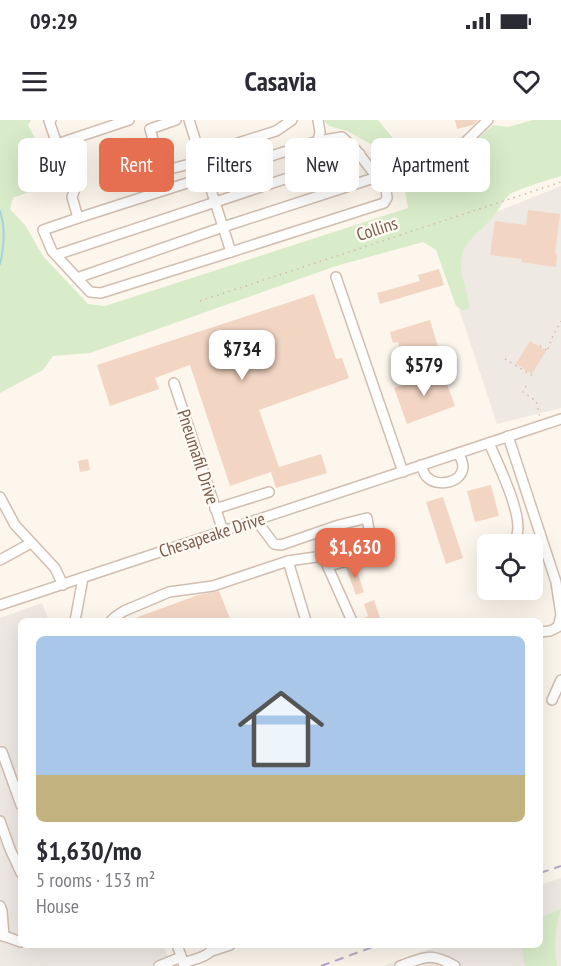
<!DOCTYPE html>
<html lang="en">
<head>
<meta charset="utf-8">
<style>
	body { margin:0; font-family:"PT Sans Narrow",sans-serif; background:#f7f7f7; color:#2b2b33; height:100vh; display:flex; flex-direction:column; font-size:22px; white-space:nowrap }
	* { box-sizing:border-box; margin:0 }
	p { font-size:20px; color:#7c7c81 }
	.icon { flex:none; width:33px; height:33px; fill:none; stroke:currentColor; stroke-width:2; stroke-linecap:round; stroke-linejoin:round }
	.map { position:relative; flex:1; overflow:hidden }
	.details { position:absolute; left:18px; top:498px; width:525px; height:330px; display:flex; flex-direction:column; background:#fff; border-radius:9px; box-shadow:0 6px 24px #0002 }
	.details>* { flex:none }
	.hud { position:absolute; left:18px; top:18px; width:525px; height:54px; display:flex; gap:12px }
	.controls { position:absolute; left:477px; top:414px; display:grid; gap:12px }
	.controls a { display:grid; place-items:center; width:66px; height:66px; border-radius:9px; background:#fff; box-shadow:0 6px 24px #0002; font-size:30px }
	.price { position:absolute; translate:-50% -51px; padding:0 14px; border-radius:12px; background:#fff; color:#222; font-size:20px; line-height:39px; filter:drop-shadow(0 2px 3px #0008) }
	.price::after { content:''; position:absolute; left:50%; top:36px; width:18px; height:14px; margin-left:-9px; background:inherit; clip-path:polygon(0 0,100% 0,50% 100%) }
	.price.selected { background:#e76f51; color:#fff }
	ul { padding:0; list-style:none }
	li { display:grid; align-content:center; gap:12px; height:318px; padding:0 18px }
	li span { display:grid; place-items:center; height:186px; border-radius:9px; color:#555 }
	li>.icon { margin-inline-start:auto }
	span .icon { width:108px; height:108px; fill:#fffc; stroke-width:1 }
	li b { font-size:26px }
	.pill { padding:0 21px; border-radius:9px; background:#fff; box-shadow:0 6px 24px #0002; font-size:21px; line-height:54px }
	.pill.selected { background:#e76f51; color:#fff }
	.status { display:flex; justify-content:space-between; align-items:center; height:42px; padding:0 30px; background:#fff; direction:ltr }
	.status svg { height:16px; fill:currentColor }
	header { display:flex; justify-content:space-between; align-items:center; height:78px; padding:0 18px; background:#fff; font-size:27px; font-weight:700 }
	.map>svg:first-child { display:block }
</style>
</head>
<body>
<div class="status"><b>09:29</b><svg viewBox="0 0 49 12"><path d="M0 12V9h3v3zM5 12V6h3v6zM10 12V3h3v9zM15 12V0h3v12zM26 1h20v11H26zM47 4h2v5h-2z"/></svg></div>
<header><svg class="icon" aria-label="menu" viewBox="0 0 24 24"><path d="M4 6h16M4 12h16M4 18h16"/></svg>Casavia<svg class="icon" aria-label="heart" viewBox="0 0 24 24"><path d="M12 20l-8-8c-3-5 5-10 8-4 3-6 11-1 8 4z"/></svg></header>
<div class="map">
<svg width="561" height="846" viewBox="0 0 561 846">
	<rect width="100%" height="100%" fill="#fdf6ec"/>
	<!-- industrial -->
	<g fill="#efe9e4">
		<polygon points="561,66 561,288 497,304 459,189 460,127 491,94"/>
		<polygon points="42,483 49,501 21,501 21,825 163,825 171,846 0,846 0,498"/>
		<polygon points="561,758 561,846 383,846 440,825 540,825 540,765"/>
	</g>
	<!-- green -->
	<g fill="#d8ecc9">
		<path d="M0 0H31L28 5 44 36 43 53 29 72 13 78 10 89 25 105 43 136 88 184 105 186 408 88 405 72 384 40 369 23 347 11 329 6 324 1 325 0H378L424 56 434 58 493 5 508 7 533 0H561V56C552 59 514 70 509 75 503 80 500 88 495 94 483 111 463 119 461 142 460 158 469 172 469 188L464 191 456 186 436 130 423 122 336 146 90 233 53 236 43 250 0 273Z"/>
		<path d="M561 789C555 808 554 826 557 846H525L521 825H540V798Z"/>
	</g>
	<g fill="none" stroke-linecap="round" stroke-linejoin="round">
		<!-- stream -->
		<path stroke="#a5d3da" stroke-width="2" d="M0 91C6 108 4 127 0 144"/>
	</g>
	<!-- building -->
	<g fill="#f3d5c3">
		<polygon points="455,0 478,0 473,5 457,9"/>
		<polygon points="528,90 560,94 555,134 557,134 556,147 521,142 522,139 490,135 495,101 526,105"/>
		<polygon points="439,149 444,165 380,184 377,173 420,161 418,155"/>
		<polygon points="314,174 336,239 342,238 349,258 259,290 279,347 321,334 327,353 276,368 271,352 230,366 190,245 155,258 159,269 110,286 97,245"/>
		<polygon points="430,200 440,234 404,245 398,222 393,223 390,212"/>
		<polygon points="530,221 546,231 532,254 516,244"/>
		<polygon points="442,250 455,286 407,304 394,268"/>
		<polygon points="88,339 90,350 80,352 78,341"/>
		<polygon points="491,365 499,396 475,402 467,371"/>
		<polygon points="443,377 463,438 446,444 426,382"/>
		<polygon points="350,445 355,445 364,472 356,475 346,448"/>
		<polygon points="219,471 231,501 127,501 198,475"/>
		<polygon points="374,480 381,501 359,501 358,500 368,496 364,484"/>
	</g>
	<g fill="none" stroke-linecap="round" stroke-linejoin="round">
		<!-- minor-tunnel -->
		<polyline stroke="#dcd0c4" stroke-width="9" stroke-dasharray="9 4.5" stroke-linecap="butt" points="63,52 68,67"/>
		<defs>
			<g id="minor">
				<polyline points="51,0 49,1 57,24"/>
				<polyline points="129,0 57,24 61,41 70,46 76,66 72,77 78,98 318,21 320,12 318,0"/>
				<polyline points="176,0 150,9 162,51 202,41"/>
				<polyline points="189,0 200,35 276,11 292,0"/>
				<polyline points="452,35 488,0"/>
				<polyline points="78,98 43,110 52,131 90,172 101,173 231,132 200,35"/>
				<polyline points="231,132 384,83 387,78 386,69 356,30 342,17 318,21"/>
				<polyline points="56,135 360,34"/>
				<polyline points="336,157 403,352"/>
				<polyline points="77,158 223,107 377,57"/>
				<polyline points="174,263 223,411"/>
				<polyline points="508,316 556,462 561,495 558,507 550,511 540,512"/>
				<path d="M489 323C498 344 523 394 517 415"/>
				<path d="M421 345C423 350 424 355 428 358 438 367 462 363 463 347 463 342 460 337 459 333"/>
				<polyline points="0,377 15,405 55,448 63,465"/>
				<polyline points="215,389 269,372"/>
				<polyline points="256,400 274,424 281,425 339,405 367,398 373,433 353,439"/>
				<polyline points="0,440 31,423"/>
				<polyline points="288,441 306,501"/>
				<polyline points="328,446 344,442"/>
				<polyline points="0,485 561,299"/>
				<polyline points="75,501 83,458"/>
				<polyline points="111,501 115,497 124,491 169,472 213,466 288,441 323,436 352,501"/>
				<polyline points="552,580 561,560"/>
				<polyline points="0,632 2,632 21,685"/>
				<polyline points="0,701 10,729 21,753"/>
				<polyline points="0,786 2,791 4,816"/>
				<polyline points="1,815 21,822"/>
				<polyline points="177,825 183,841"/>
				<polyline points="212,831 230,825"/>
				<path d="M183 843C195 839 210 837 215 825"/>
				<polyline points="159,846 181,837"/>
				<path d="M400 846C425 837 430 832 455 846"/>
			</g>
		</defs>
		<!-- minor casing -->
		<use href="#minor" stroke="#d1beb0" stroke-width="12"/>
		<!-- path -->
		<g stroke="#d9b8a5" stroke-width="1.5" stroke-dasharray="1.5 4.5" stroke-linecap="butt">
			<polyline points="200,181 561,62"/>
			<polyline points="540,226 548,231"/>
			<polyline points="548,229 552,218 561,201"/>
			<polyline points="505,239 533,256"/>
			<polyline points="526,266 523,272 536,281 540,297"/>
		</g>
		<!-- minor -->
		<use href="#minor" stroke="#fff" stroke-width="9"/>
		<!-- rail -->
		<g stroke="#b9a8c9" stroke-width="2" stroke-dasharray="9 6" stroke-linecap="butt">
			<polyline points="540,753 561,746"/>
			<polyline points="321,846 378,825"/>
		</g>
	</g>
	<g text-anchor="middle" stroke-width="5" stroke-linejoin="round" paint-order="stroke">
		<!-- street labels -->
		<g font-size="18" fill="#7a5c4d" stroke="#fffaf3">
			<text transform="translate(377 109) rotate(-18)" y="6">Collins</text>
			<text transform="translate(198 337) rotate(72)" y="6">Pneumafil Drive</text>
			<text transform="translate(212 415) rotate(-18)" y="6">Chesapeake Drive</text>
		</g>
	</g>
</svg>
<div class="controls">
<a><svg class="icon" aria-label="locate" viewBox="0 0 24 24"><circle cx="12" cy="12" r="6"/><path d="M12 2v4M12 18v4M2 12h4M18 12h4"/></svg></a>
</div>
<b class="price" style="left:242px;top:261px">$734</b>
<b class="price" style="left:424px;top:277px">$579</b>
<b class="price selected" style="left:355px;top:459px">$1,630</b>
<div class="hud">
<a class="pill">Buy</a>
<a class="pill selected">Rent</a>
<a class="pill">Filters</a>
<a class="pill">New</a>
<a class="pill">Apartment</a>
</div>
<section class="details">
<ul>
<li><span style="background:linear-gradient(#a9c7e8 75%,#c2b280 0)"><svg class="icon" aria-label="home" viewBox="0 0 24 24"><path d="M3 11l9-7 9 7M6 9v11h12V9"/></svg></span><div><b>$1,630/mo</b><p>5 rooms · 153 m²</p><p>House</p></div></li>
</ul>
</section>
</div>
</body>
</html>
